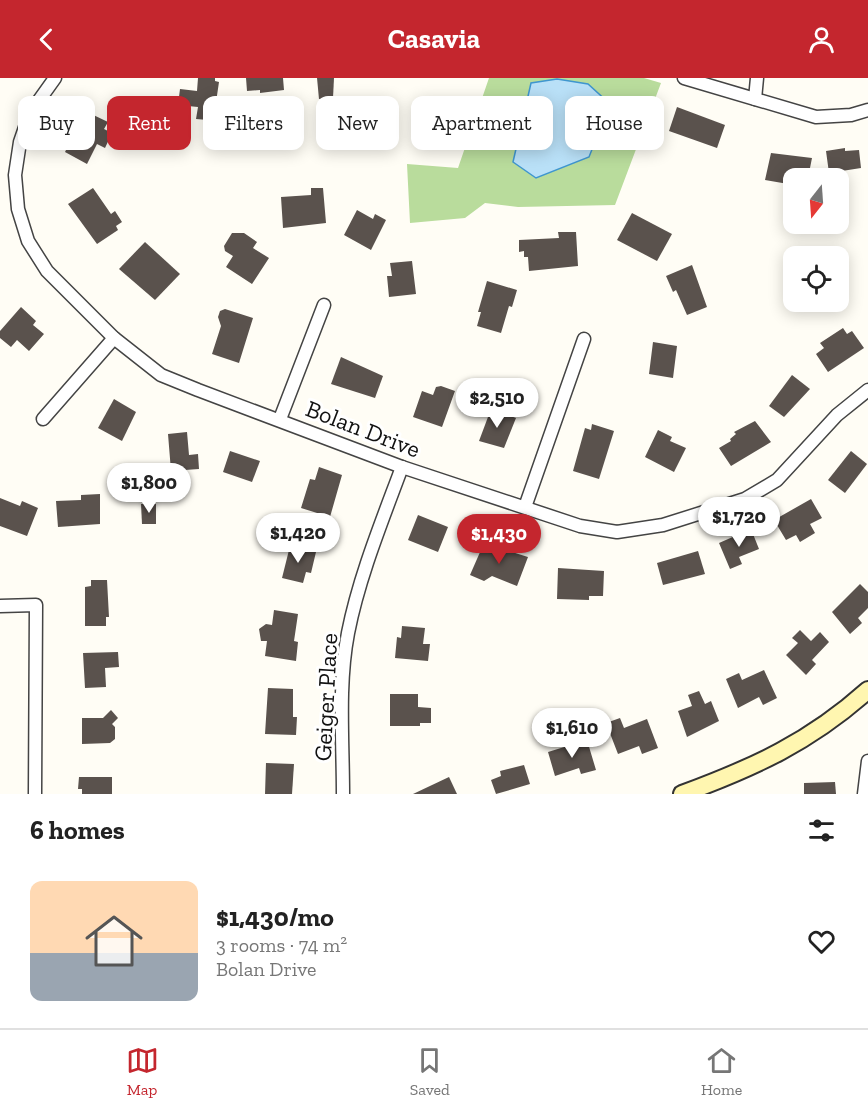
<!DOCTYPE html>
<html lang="en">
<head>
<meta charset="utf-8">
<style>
	body { margin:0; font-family:"Zilla Slab",serif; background:#f6f6f6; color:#222; height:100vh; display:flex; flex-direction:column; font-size:22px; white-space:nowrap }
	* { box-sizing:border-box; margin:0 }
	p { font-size:20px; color:#767676 }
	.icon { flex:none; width:33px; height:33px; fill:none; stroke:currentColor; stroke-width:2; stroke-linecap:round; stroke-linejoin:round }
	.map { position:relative; height:716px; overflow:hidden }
	.side { display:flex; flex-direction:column; background:#fff; flex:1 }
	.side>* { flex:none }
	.hud { position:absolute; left:18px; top:18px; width:832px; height:54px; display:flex; gap:12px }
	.needle { width:39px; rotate:197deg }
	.tools { position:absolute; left:783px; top:90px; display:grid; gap:12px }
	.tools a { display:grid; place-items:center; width:66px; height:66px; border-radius:12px; background:#fff; box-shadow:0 3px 15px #0003; font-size:30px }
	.price { position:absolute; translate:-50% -51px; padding:0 14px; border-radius:21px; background:#fff; color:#222; font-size:20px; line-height:39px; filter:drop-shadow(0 2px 3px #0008) }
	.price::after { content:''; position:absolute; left:50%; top:36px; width:18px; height:14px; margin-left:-9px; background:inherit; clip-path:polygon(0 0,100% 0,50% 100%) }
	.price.active { background:#c4262e; color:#fff }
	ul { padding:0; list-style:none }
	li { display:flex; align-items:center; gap:18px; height:150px; padding:0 30px }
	li span { display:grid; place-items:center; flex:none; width:168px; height:120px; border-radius:12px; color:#555 }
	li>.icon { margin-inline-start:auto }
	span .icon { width:72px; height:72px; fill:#fffc; stroke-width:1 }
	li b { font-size:26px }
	h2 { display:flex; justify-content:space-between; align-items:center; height:72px; padding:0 30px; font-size:26px }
	.pill { padding:0 21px; border-radius:12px; background:#fff; box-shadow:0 3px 15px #0003; font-size:21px; line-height:54px }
	.pill.active { background:#c4262e; color:#fff }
	header { display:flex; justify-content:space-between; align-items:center; height:78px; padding:0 30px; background:#c4262e; color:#fff; font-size:27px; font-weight:700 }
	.menu { display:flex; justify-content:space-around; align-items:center; height:84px; border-top:2px solid #e0e0e0; background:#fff; font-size:16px; color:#767676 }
	.menu a { display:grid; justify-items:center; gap:3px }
	.menu .active { color:#c4262e }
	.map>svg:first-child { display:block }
</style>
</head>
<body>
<header><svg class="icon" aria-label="back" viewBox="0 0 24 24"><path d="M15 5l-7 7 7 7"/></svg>Casavia<svg class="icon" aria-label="person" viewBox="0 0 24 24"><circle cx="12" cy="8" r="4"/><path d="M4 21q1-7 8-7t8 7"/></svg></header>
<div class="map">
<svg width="868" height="716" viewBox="0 0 868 716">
	<rect width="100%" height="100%" fill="#fffdf5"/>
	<!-- forest -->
	<path fill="#b9dc9c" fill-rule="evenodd" d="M489 0H644L661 5 615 127 518 129 485 125 465 140 410 145 407 86 458 90ZM610 26 553 92 536 100Z"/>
	<!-- water -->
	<polygon fill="#b9e0f7" stroke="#3f96cf" stroke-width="1.5" points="557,1 588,6 610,26 589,79 536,100 513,84 531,5"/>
	<!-- building -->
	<g fill="#5a524d">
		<polygon points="198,0 215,0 215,3 219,4 215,31 210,30 208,42 196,41 198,29 178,27 180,11 197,13"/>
		<polygon points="246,0 283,0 284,12 260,15 260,12 247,13"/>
		<polygon points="317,0 334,0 333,20 319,21"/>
		<polygon points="677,29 725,47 717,70 669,53"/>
		<polygon points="85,33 108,44 104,51 112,55 105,70 97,66 87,86 65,74"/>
		<polygon points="845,70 845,73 859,72 861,90 829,95 826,73"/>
		<polygon points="771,75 812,80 808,100 794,100 794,107 765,102"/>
		<polygon points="93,110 111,136 115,133 122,144 116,148 118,152 97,166 68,126"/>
		<polygon points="311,110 323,110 326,145 283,150 281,119 311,117"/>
		<polygon points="357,132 373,141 375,136 386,142 371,172 344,157"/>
		<polygon points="632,135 672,156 657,183 617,162"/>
		<polygon points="558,154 576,154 578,188 529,193 528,179 524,179 524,173 519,174 519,162 559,160"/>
		<polygon points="232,155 244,155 257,164 253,170 269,180 252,206 226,189 233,178 225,173 224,168"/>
		<polygon points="145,164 180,196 155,222 119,191"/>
		<polygon points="412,183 416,216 389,219 387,198 392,198 390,185"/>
		<polygon points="692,187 707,229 687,237 676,212 673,214 666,198"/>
		<polygon points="487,203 517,212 512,229 509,228 501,255 477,248 481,234 478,234"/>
		<polygon points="21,229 36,243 33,247 44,256 29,273 17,262 11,269 0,260 0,253"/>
		<polygon points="225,231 253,240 239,285 212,276 221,248 218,239 220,233"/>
		<polygon points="843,250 847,256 852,253 864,270 828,294 816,276 824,270 820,265"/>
		<polygon points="653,264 677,268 673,300 649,296"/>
		<polygon points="341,279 383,298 375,320 331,306"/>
		<polygon points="792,297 810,311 784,339 769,328"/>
		<polygon points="441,308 455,313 442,349 413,339 422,313 433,317 436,309"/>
		<polygon points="114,321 136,334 122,363 98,350"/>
		<polygon points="491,331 516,340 504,370 479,363"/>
		<polygon points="755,343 771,364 731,388 719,370 731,363 730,361 736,356 734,354"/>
		<polygon points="592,346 614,353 599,401 573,393 585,350 591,352"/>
		<polygon points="658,352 672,359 670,363 686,370 674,394 645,379"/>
		<polygon points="187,354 189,377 198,376 199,391 171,393 168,356"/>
		<polygon points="230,373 260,383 252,404 223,394"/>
		<polygon points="851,373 867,386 845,415 828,402"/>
		<polygon points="319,389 342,397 330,439 301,430 310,401 315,402"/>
		<polygon points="100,416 100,446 58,449 56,423 81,422 81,417"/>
		<polygon points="0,420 20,428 22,423 38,430 27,458 0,448"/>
		<polygon points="811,421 822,440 810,446 815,455 800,464 796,457 786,462 774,442"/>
		<polygon points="141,426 156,426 156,446 142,446"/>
		<polygon points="418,437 448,449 438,474 408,462"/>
		<polygon points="751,451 759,471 739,479 742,486 730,491 719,465"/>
		<polygon points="484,465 528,479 517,508 492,498 484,503 470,497"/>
		<polygon points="290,468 316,474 311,495 306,494 303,505 282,500"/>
		<polygon points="698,473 705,496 663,507 657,485"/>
		<polygon points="558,490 604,493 603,518 589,518 589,522 557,521"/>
		<polygon points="91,502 107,502 109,539 106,539 106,548 85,548 85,509 91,508"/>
		<polygon points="860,506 868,514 868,530 858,540 862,545 850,556 832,534"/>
		<polygon points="274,532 298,536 294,563 298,564 296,583 265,578 267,563 261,563 259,551 266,546 272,547"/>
		<polygon points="402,548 425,550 423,566 430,566 428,583 395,580 397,559 401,560"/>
		<polygon points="800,552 811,563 820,554 829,564 812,582 816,586 806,597 786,577 798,565 792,560"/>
		<polygon points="118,574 119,589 105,590 106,609 85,610 83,575"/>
		<polygon points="764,592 777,620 763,627 759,619 738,630 726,601 739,595 742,602"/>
		<polygon points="268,610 293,611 293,639 297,639 296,657 265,656"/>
		<polygon points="699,613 705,626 711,623 719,643 687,659 678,633 692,628 688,617"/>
		<polygon points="390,616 418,616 418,629 431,630 431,645 420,645 420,648 390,648"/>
		<polygon points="111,632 118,640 112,646 115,649 115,661 110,665 82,666 82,640 103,640"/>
		<polygon points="620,640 624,650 647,641 658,670 642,676 639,668 618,676 606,645"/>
		<polygon points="587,662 596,692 581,696 579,690 555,698 548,674"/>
		<polygon points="266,685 294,686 292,716 265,716"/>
		<polygon points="524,687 530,706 496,716 491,702 501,698 500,693"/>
		<polygon points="79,699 112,699 112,716 82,716 82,711 78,711"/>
		<polygon points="449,699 457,716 413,716"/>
		<polygon points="835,704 836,716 804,716 804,705"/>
	</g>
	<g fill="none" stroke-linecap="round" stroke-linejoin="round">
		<defs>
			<g id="street">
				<polyline points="55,0 30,35 20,64 15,97 18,131 28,163 47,193 114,260 161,297 198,312 402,389 580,448 617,454 663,447 745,421 777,402 837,337 868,312"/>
				<polyline points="684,0 816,39 851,37 868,32"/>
				<polyline points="755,21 757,0"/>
				<polyline points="43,341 114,260"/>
				<polyline points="280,341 324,227"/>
				<polyline points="525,429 584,261"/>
				<polyline points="0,528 36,527 35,716"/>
				<path d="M343 716C343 663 338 607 348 555 359 499 382 443 402 389"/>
				<polyline points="864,716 868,683"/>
			</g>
			<path id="secondary" d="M682 716C755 689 810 664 868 612"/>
		</defs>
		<!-- street casing -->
		<use href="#street" stroke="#444" stroke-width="15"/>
		<!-- secondary casing -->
		<use href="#secondary" stroke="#333" stroke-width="20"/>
		<!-- street -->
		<use href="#street" stroke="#fff" stroke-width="12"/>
		<!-- secondary -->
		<use href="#secondary" stroke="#fff6b0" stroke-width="16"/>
	</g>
	<g text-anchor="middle" stroke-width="6" stroke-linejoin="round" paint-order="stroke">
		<!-- street labels -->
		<g font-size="24" fill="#111" stroke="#fff">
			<text transform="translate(363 351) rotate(21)" y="8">Bolan Drive</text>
			<text transform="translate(326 619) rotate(-87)" y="8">Geiger Place</text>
		</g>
	</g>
</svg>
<div class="tools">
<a><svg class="needle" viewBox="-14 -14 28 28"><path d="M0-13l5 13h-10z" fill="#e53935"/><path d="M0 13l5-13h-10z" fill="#767676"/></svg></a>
<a><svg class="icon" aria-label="locate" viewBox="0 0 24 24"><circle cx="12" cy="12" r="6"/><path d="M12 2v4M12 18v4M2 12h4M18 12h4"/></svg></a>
</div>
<b class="price" style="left:497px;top:351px">$2,510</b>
<b class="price" style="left:149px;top:436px">$1,800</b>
<b class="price" style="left:739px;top:470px">$1,720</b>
<b class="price" style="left:298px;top:486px">$1,420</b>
<b class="price active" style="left:499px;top:487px">$1,430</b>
<b class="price" style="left:572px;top:681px">$1,610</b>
<div class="hud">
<a class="pill">Buy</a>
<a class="pill active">Rent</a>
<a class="pill">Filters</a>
<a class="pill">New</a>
<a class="pill">Apartment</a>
<a class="pill">House</a>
</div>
</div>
<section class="side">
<h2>6 homes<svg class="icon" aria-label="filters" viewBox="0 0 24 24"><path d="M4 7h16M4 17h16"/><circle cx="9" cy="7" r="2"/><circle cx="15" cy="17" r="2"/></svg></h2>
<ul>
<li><span style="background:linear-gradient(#ffd9b3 60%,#9aa5b1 0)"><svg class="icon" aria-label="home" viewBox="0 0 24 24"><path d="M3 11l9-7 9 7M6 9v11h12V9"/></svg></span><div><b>$1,430/mo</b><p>3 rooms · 74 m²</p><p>Bolan Drive</p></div><svg class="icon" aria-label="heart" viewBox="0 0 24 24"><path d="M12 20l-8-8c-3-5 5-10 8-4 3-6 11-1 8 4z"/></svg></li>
</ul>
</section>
<nav class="menu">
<a class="active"><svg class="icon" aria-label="map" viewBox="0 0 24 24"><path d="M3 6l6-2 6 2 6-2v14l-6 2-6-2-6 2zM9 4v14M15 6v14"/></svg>Map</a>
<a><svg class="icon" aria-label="saved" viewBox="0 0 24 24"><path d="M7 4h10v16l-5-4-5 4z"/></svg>Saved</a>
<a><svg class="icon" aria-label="home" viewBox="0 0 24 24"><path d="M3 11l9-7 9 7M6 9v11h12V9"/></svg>Home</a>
</nav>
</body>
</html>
